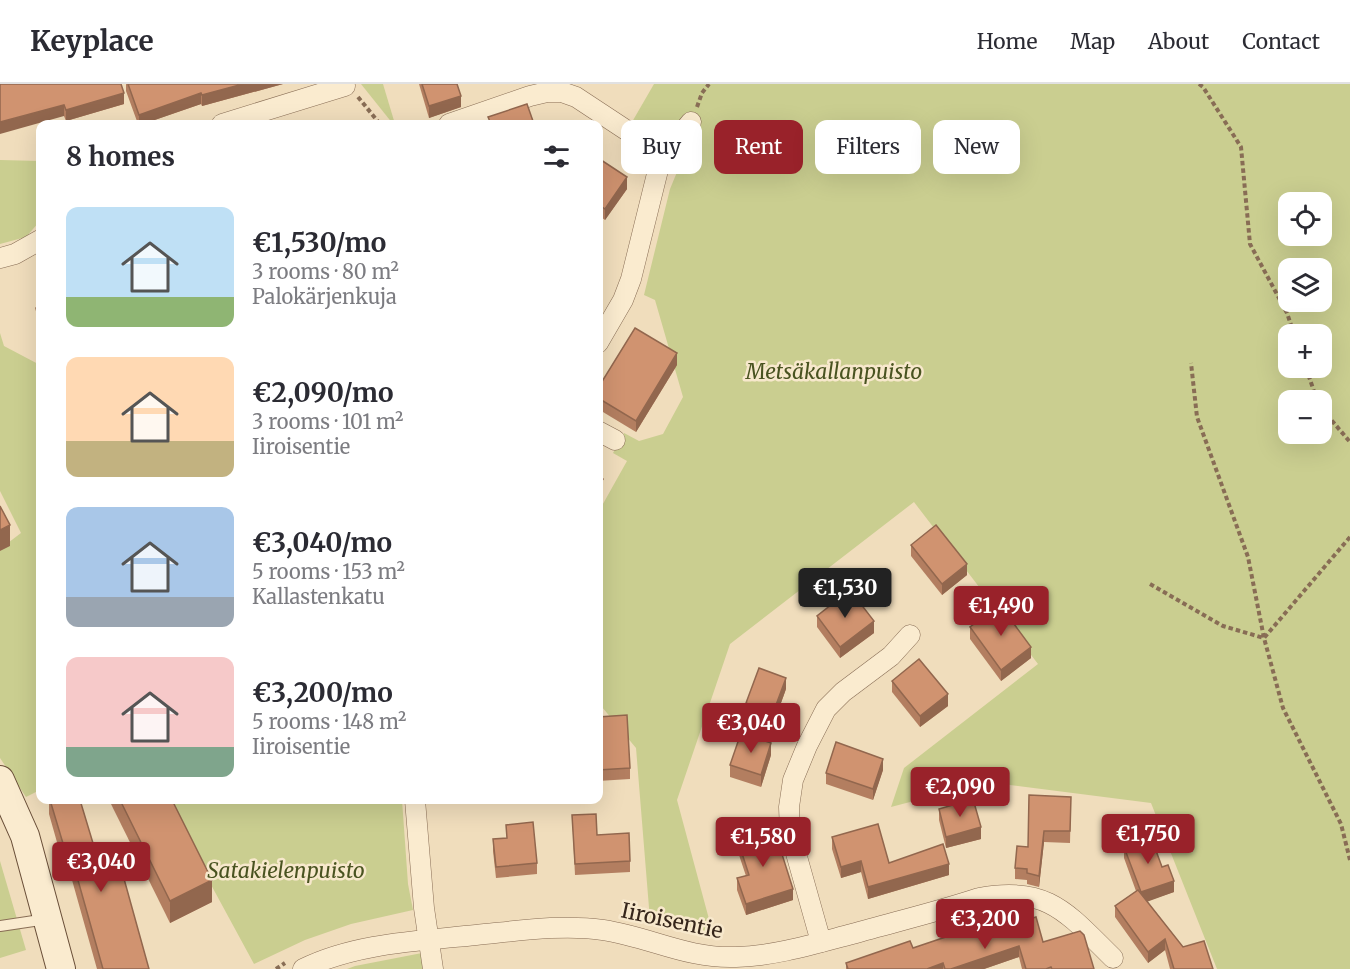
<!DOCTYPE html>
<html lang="en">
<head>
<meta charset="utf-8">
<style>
	body { margin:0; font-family:Merriweather,serif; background:#f7f7f7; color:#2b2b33; height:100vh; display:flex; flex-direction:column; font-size:22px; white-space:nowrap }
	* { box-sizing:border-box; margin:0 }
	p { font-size:20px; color:#7c7c81 }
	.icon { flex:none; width:33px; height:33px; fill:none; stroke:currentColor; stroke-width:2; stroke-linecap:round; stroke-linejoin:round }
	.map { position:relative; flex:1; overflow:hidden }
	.details { position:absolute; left:36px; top:36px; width:567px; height:684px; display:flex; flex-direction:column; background:#fff; border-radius:12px; box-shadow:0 6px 24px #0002 }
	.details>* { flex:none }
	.top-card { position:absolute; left:621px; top:36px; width:570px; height:54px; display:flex; gap:12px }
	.fabs { position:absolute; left:1278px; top:108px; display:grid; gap:12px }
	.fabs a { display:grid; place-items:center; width:54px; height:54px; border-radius:12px; background:#fff; box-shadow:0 6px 24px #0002; font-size:30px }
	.price { position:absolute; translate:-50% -51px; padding:0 14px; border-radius:6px; background:#99222a; color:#fff; font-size:20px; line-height:39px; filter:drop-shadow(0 2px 3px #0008) }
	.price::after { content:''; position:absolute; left:50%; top:36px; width:18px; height:14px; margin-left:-9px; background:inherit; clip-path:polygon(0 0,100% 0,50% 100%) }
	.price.current { background:#222; color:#fff }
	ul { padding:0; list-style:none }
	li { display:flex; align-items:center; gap:18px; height:150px; padding:0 30px }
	li span { display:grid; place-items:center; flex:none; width:168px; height:120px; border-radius:12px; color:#555 }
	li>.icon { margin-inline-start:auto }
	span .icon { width:72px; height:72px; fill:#fffc; stroke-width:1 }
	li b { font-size:26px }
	h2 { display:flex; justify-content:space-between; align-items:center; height:72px; padding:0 30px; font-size:26px }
	.tag { padding:0 21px; border-radius:12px; background:#fff; box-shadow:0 6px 24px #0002; font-size:21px; line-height:54px }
	.tag.current { background:#99222a; color:#fff }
	header { display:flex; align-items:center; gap:36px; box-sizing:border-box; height:84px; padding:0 30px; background:#fff; border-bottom:2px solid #e1e1e2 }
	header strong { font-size:28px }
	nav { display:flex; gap:33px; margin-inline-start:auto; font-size:21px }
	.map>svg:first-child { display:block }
</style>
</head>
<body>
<header>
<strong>Keyplace</strong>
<nav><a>Home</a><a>Map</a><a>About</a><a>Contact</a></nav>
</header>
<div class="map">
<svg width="1350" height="885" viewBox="0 0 1350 885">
	<rect width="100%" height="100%" fill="#f0ddbc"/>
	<!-- green -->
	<g fill="#cace90" fill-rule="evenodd">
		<polygon points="361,0 383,0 395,40 393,40"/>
		<path d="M654 0H1350V885H1217L1151 719 986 698 891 723 904 684 1038 580 914 418 730 560 677 716 713 850 650 836 636 664 602 623 599 624V427L627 377 613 369 624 349 639 357 663 350 683 313 655 216 644 211 670 105 682 76 632 38ZM1288 118H1322V152H1288ZM1288 184H1322V218H1288ZM1288 250H1322V284H1288ZM1288 316H1322V350H1288Z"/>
		<polygon points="0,76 40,77 40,137 26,153 0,160"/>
		<polygon points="0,249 4,262 40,281 40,706 26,713 0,674 0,465 21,449 0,407"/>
		<polygon points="165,716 402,716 408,800 413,826 351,840 305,856 254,880"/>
		<polygon points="0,777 26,866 0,874"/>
		<polygon points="422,869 425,885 347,885 355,882"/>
	</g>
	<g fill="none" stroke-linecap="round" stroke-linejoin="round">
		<defs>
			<polyline id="lane" points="0,842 47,835"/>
			<g id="street">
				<polyline points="222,40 345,2"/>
				<polyline points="449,40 530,12 547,8 562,8 576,13 664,71"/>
				<polyline points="0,174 15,170 40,156"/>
				<polyline points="598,259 623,216 631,195 658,86 664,71 691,38"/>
				<polyline points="598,347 615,356"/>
				<polyline points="415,716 424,824 433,885"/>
				<polyline points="821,858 790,748 789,723 793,696 807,662 826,625 843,608 891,572 910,551"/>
				<path d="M303 885C355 859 419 857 476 851 517 847 562 840 603 846 650 853 687 875 736 873 775 872 814 860 852 850 894 838 937 828 979 814 1048 801 1067 829 1113 874"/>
			</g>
			<polyline id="secondary" points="0,696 25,752 61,885"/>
		</defs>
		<!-- lane casing -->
		<use href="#lane" stroke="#886d55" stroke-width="12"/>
		<!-- street casing -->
		<use href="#street" stroke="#886d55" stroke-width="21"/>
		<!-- secondary casing -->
		<use href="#secondary" stroke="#694e38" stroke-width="30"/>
		<!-- path -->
		<g stroke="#886d55" stroke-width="4" stroke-dasharray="4.5 3" stroke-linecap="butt">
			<polyline points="1199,0 1203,3 1241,63 1250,160 1287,229 1294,250"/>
			<polyline points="358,13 380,40"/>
			<polyline points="697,23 702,9 709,0"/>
			<polyline points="1306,284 1317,316"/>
			<polyline points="1322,325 1350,358"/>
			<polyline points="1350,453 1264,554 1283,624 1341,740 1350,776"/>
			<polyline points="1150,500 1223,542 1264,554 1248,473 1197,333 1191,279"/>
			<polyline points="276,885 285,879"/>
		</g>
		<!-- lane -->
		<use href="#lane" stroke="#faebcf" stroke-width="10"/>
		<!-- street -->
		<use href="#street" stroke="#faebcf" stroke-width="20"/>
		<!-- secondary -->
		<use href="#secondary" stroke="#faebcf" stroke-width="28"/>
	</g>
	<!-- wall -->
	<g fill="#b37e60">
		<polygon points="0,0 124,20 66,37 64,32"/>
		<polygon points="126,0 283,0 202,22 201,20 143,40 138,40 126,7"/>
		<polygon points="419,0 457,0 461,23 429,34"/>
		<polygon points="598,74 627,105 605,136 598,131"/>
		<polygon points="40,223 40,252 36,236 36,224"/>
		<polygon points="677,281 636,348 598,325 598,304"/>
		<polygon points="911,461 967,491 942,511 911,472"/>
		<polygon points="817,532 874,549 840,574 817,543"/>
		<polygon points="970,543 1031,574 1001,597 970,555"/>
		<polygon points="892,597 948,622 920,643 892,608"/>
		<polygon points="786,605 773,641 746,630 746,619"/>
		<polygon points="598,633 630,684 630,695 598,697"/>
		<polygon points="771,671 761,703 730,693 730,681"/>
		<polygon points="883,686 873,716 826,700 826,689"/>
		<polygon points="1071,713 1070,759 1044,758 1039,803 1027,800 1027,796 1015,795 1015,784 1028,763"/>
		<polygon points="49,716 80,716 102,789 149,885 97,885 72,796 68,797 49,730"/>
		<polygon points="109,716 172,716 212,818 170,839"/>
		<polygon points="939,725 981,755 946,764 939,736"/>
		<polygon points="572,731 630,777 630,788 575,791"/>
		<polygon points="506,741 537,779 537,790 496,794 493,767 493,755 507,754"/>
		<polygon points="832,753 889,779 949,791 868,815 861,788 841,794 832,765"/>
		<polygon points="738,757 793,816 746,831 737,806 737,794 746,792 738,768"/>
		<polygon points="1124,763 1162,783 1174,808 1147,817 1183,863 1213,885 1170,885 1165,866 1148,879 1115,833 1115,822 1136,807 1124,774"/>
		<polygon points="996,845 1043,858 1094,885 1022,885 1019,873 984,885 846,885 846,879"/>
	</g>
	<!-- shaded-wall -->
	<g fill="#92674e">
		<polygon points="243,0 283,0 202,22 202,11"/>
		<polygon points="124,9 124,20 66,37 66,26"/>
		<polygon points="201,9 201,20 143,40 139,40 139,31"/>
		<polygon points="461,12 461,23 429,34 429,22"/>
		<polygon points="64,21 64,32 0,50 0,38"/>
		<polygon points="627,93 627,105 605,136 605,125"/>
		<polygon points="677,269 677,281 636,348 636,337"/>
		<polygon points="603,395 603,406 598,415 598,403"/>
		<polygon points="10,441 10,462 0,467 0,446"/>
		<polygon points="967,480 967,491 942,511 942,500"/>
		<polygon points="874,537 874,549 840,574 840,563"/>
		<polygon points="1031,563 1031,574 1001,597 1001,586"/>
		<polygon points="786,594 786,605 773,641 773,629"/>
		<polygon points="948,610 948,622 920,643 920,632"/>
		<polygon points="771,659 771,671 761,703 761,691"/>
		<polygon points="883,675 883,686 873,716 873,705"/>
		<polygon points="981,743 981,755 946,764 946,753"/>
		<polygon points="1044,747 1044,758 1039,803 1039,792"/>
		<polygon points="72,775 72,796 68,797 68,776"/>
		<polygon points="861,777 861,788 841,794 841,783"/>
		<polygon points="949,780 949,791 868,815 868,803"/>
		<polygon points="212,796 212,818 170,839 170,817"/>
		<polygon points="1174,797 1174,808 1141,820 1141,808"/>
		<polygon points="793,805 793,816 746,831 746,820"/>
		<polygon points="1165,855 1165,866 1148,879 1148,868"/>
		<polygon points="1019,862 1019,873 984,885 951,885"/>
		<polygon points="943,879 943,885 927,885"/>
	</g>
	<!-- building -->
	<g fill="#d09370" stroke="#92674e" stroke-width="1.5">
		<polygon points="0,0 121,0 124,9 66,26 64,21 0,38"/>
		<polygon points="128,0 243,0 202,11 201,9 139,31"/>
		<polygon points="422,0 457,0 461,12 429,22"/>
		<polygon points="527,20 534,40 491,40 488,33"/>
		<polygon points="598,74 627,93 605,125 598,120"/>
		<polygon points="40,223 40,241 36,224"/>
		<polygon points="635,244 677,269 636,337 598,314 598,304"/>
		<polygon points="598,393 603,395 598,403"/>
		<polygon points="0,422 10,441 0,446"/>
		<polygon points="936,441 967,480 942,500 911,461"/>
		<polygon points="850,506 874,537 840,563 817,532"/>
		<polygon points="1000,521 1031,563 1001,586 970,543"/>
		<polygon points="919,575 948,610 920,632 892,597"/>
		<polygon points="759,584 786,594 773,629 746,619"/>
		<polygon points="627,631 630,684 598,686 598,633"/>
		<polygon points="741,649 771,659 761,691 730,681"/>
		<polygon points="836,658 883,675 873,705 826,689"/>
		<polygon points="1029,711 1071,713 1070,747 1044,747 1039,792 1027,789 1027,785 1015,784 1017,762 1028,763"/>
		<polygon points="973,715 981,743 946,753 939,725"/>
		<polygon points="50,716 80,716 102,789 121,784 149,885 103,885 72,775 68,776"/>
		<polygon points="120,716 172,716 212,796 170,817"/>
		<polygon points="596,730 597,751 629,749 630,777 575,780 572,731"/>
		<polygon points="533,738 537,779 496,783 493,755 507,754 506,741"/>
		<polygon points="878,740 889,779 943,760 949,780 868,803 861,777 841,783 832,753"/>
		<polygon points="774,745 793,805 746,820 737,794 749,791 738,757"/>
		<polygon points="1151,753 1162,783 1168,781 1174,797 1141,808 1124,763"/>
		<polygon points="1138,806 1183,863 1204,857 1213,885 1174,885 1165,855 1148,868 1115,822"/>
		<polygon points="1036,833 1043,858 1080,847 1084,851 1094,885 1052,885 1051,883 1046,885 1026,885 1019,862 951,885 945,885 943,879 927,885 848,885 846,879 910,857 913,864 993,837 996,845"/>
	</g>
	<g text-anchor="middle" stroke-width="5" stroke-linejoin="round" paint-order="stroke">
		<!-- park labels -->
		<g font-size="21" font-style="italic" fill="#495320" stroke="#f7e8cc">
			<text x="834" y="295">Metsäkallanpuisto</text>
			<text x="286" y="794">Satakielenpuisto</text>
		</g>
		<!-- street labels -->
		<g font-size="21" fill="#36261b" stroke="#f7e8cc">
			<text transform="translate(672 837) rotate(12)" y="7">Iiroisentie</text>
		</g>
	</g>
</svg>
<div class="fabs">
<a><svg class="icon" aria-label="locate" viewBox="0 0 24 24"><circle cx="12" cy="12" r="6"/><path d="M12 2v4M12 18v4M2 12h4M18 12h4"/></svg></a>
<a><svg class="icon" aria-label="layers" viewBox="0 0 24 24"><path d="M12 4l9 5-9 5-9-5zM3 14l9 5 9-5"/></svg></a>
<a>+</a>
<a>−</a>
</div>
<b class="price current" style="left:845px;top:535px">€1,530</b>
<b class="price" style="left:1001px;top:553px">€1,490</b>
<b class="price" style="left:751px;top:670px">€3,040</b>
<b class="price" style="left:960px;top:734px">€2,090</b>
<b class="price" style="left:1148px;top:781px">€1,750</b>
<b class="price" style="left:763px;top:784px">€1,580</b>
<b class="price" style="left:101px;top:809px">€3,040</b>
<b class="price" style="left:985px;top:866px">€3,200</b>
<div class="top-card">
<a class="tag">Buy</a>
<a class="tag current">Rent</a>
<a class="tag">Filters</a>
<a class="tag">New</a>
</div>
<section class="details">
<h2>8 homes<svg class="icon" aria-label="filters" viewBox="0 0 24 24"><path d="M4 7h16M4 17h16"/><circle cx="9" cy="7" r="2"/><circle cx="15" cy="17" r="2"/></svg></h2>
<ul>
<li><span style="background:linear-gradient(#bfe0f5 75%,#8fb573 0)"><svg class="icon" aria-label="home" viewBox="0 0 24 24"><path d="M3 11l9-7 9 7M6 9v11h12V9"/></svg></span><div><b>€1,530/mo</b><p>3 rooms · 80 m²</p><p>Palokärjenkuja</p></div></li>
<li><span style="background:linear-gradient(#ffd9b3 70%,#c2b280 0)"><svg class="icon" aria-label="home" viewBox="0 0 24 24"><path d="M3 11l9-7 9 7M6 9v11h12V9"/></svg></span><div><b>€2,090/mo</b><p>3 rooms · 101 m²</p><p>Iiroisentie</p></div></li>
<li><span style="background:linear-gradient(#a9c7e8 75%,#9aa5b1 0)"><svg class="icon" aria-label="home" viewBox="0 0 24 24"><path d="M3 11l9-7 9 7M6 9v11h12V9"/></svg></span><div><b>€3,040/mo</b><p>5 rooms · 153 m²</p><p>Kallastenkatu</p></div></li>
<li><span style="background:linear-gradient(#f6c9c9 75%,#7fa58c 0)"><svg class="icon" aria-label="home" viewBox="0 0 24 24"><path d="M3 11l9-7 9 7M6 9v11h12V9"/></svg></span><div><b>€3,200/mo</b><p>5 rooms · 148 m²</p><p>Iiroisentie</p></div></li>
</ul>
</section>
</div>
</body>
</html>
